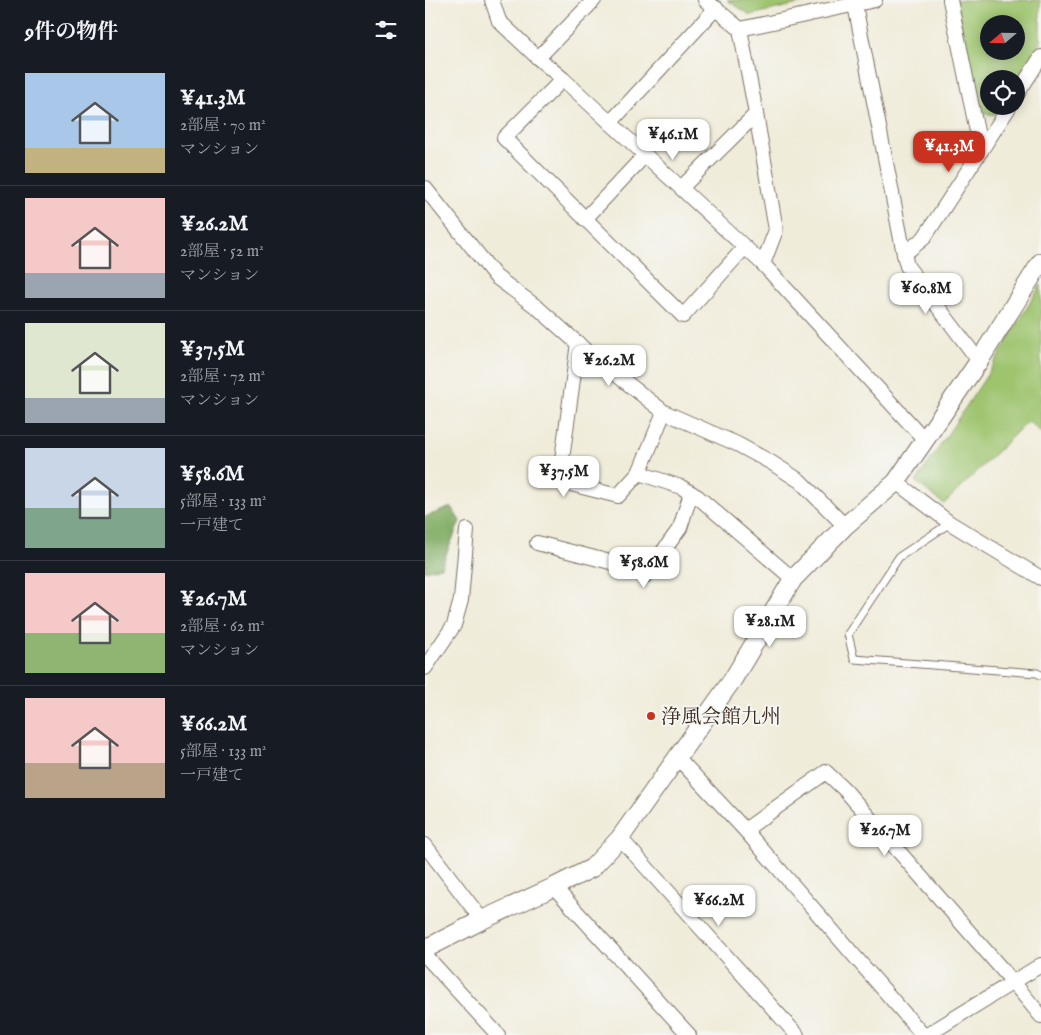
<!DOCTYPE html>
<html lang="ja">
<head>
<meta charset="utf-8">
<style>
	body { margin:0; font-family:"IM FELL English","Noto Serif JP",serif; background:#242831; color:#f1f3f6; height:100vh; display:flex; flex-direction:column; font-size:19px; white-space:nowrap }
	* { box-sizing:border-box; margin:0 }
	p { font-size:16px; color:#9ea1a6 }
	.icon { flex:none; width:28px; height:28px; fill:none; stroke:currentColor; stroke-width:2; stroke-linecap:round; stroke-linejoin:round }
	.map { position:relative; flex:1; overflow:hidden }
	.sheet { display:flex; flex-direction:column; background:#171b24; width:425px }
	.sheet>* { flex:none }
	.needle { width:32px; rotate:250deg }
	.buttons { position:absolute; left:555px; top:15px; display:grid; gap:10px }
	.buttons a { display:grid; place-items:center; width:45px; height:45px; border-radius:50%; background:#171b24; box-shadow:0 2px 12px #0003; font-size:25px }
	.price { position:absolute; translate:-50% -42px; padding:0 11px; border-radius:10px; background:#fff; color:#222; font-size:16px; line-height:32px; filter:drop-shadow(0 1px 2px #0008) }
	.price::after { content:''; position:absolute; left:50%; top:30px; width:15px; height:11px; margin-left:-8px; background:inherit; clip-path:polygon(0 0,100% 0,50% 100%) }
	.price.active { background:#c8321e; color:#fff }
	ul { padding:0; list-style:none }
	li { display:flex; align-items:center; gap:15px; height:125px; padding:0 25px }
	li+li { border-top:1px solid #363941 }
	li span { display:grid; place-items:center; flex:none; width:140px; height:100px; border-radius:0px; color:#555 }
	li>.icon { margin-inline-start:auto }
	span .icon { width:60px; height:60px; fill:#fffc; stroke-width:1 }
	li b { font-size:21px }
	h2 { display:flex; justify-content:space-between; align-items:center; height:60px; padding:0 25px; font-size:21px }
	main { display:flex; flex:1; min-height:0 }
	.map>svg:first-child { display:block }
</style>
</head>
<body>
<main>
<section class="sheet">
<h2>9件の物件<svg class="icon" aria-label="filters" viewBox="0 0 24 24"><path d="M4 7h16M4 17h16"/><circle cx="9" cy="7" r="2"/><circle cx="15" cy="17" r="2"/></svg></h2>
<ul>
<li><span style="background:linear-gradient(#a9c7e8 75%,#c2b280 0)"><svg class="icon" aria-label="home" viewBox="0 0 24 24"><path d="M3 11l9-7 9 7M6 9v11h12V9"/></svg></span><div><b>¥41.3M</b><p>2部屋 · 70 m²</p><p>マンション</p></div></li>
<li><span style="background:linear-gradient(#f6c9c9 75%,#9aa5b1 0)"><svg class="icon" aria-label="home" viewBox="0 0 24 24"><path d="M3 11l9-7 9 7M6 9v11h12V9"/></svg></span><div><b>¥26.2M</b><p>2部屋 · 52 m²</p><p>マンション</p></div></li>
<li><span style="background:linear-gradient(#dfe7d0 75%,#9aa5b1 0)"><svg class="icon" aria-label="home" viewBox="0 0 24 24"><path d="M3 11l9-7 9 7M6 9v11h12V9"/></svg></span><div><b>¥37.5M</b><p>2部屋 · 72 m²</p><p>マンション</p></div></li>
<li><span style="background:linear-gradient(#c9d6e8 60%,#7fa58c 0)"><svg class="icon" aria-label="home" viewBox="0 0 24 24"><path d="M3 11l9-7 9 7M6 9v11h12V9"/></svg></span><div><b>¥58.6M</b><p>5部屋 · 133 m²</p><p>一戸建て</p></div></li>
<li><span style="background:linear-gradient(#f6c9c9 60%,#8fb573 0)"><svg class="icon" aria-label="home" viewBox="0 0 24 24"><path d="M3 11l9-7 9 7M6 9v11h12V9"/></svg></span><div><b>¥26.7M</b><p>2部屋 · 62 m²</p><p>マンション</p></div></li>
<li><span style="background:linear-gradient(#f6c9c9 65%,#b9a48a 0)"><svg class="icon" aria-label="home" viewBox="0 0 24 24"><path d="M3 11l9-7 9 7M6 9v11h12V9"/></svg></span><div><b>¥66.2M</b><p>5部屋 · 133 m²</p><p>一戸建て</p></div></li>
</ul>
</section>
<div class="map">
<svg width="616" height="1035" viewBox="0 0 616 1035">
	<rect width="100%" height="100%" fill="#f6f6f2"/>
	<filter id="ink" filterUnits="userSpaceOnUse"><feTurbulence type="fractalNoise" baseFrequency=".02" numOctaves="2"/><feDisplacementMap in="SourceGraphic" scale="10" xChannelSelector="R" yChannelSelector="G"/><feConvolveMatrix kernelMatrix="1 2 1 2 8 2 1 2 1" color-interpolation-filters="sRGB"/></filter>
	<filter id="wash" filterUnits="userSpaceOnUse"><feTurbulence type="fractalNoise" baseFrequency=".0096" numOctaves="4" result="noise"/><feDisplacementMap in="SourceGraphic" scale="20" xChannelSelector="R" yChannelSelector="G"/><feGaussianBlur stdDeviation="1.12" result="paint"/><feColorMatrix in="noise" values="0 0 0 0 0 0 0 0 0 0 0 0 0 0 0 0 0 1.4 0 .05"/><feComposite in="paint" operator="in"/></filter>
	<g filter="url(#wash)">
		<rect width="100%" height="100%" fill="#f0ecda"/>
		<!-- green -->
		<g fill="#9ec46e" stroke="#6c7746" fill-rule="evenodd">
			<polygon points="302,0 391,0 325,15"/>
			<path d="M531 0H615V43L591 80V79H564V106H574L570 114H557ZM564 24H591V51H564Z"/>
			<polygon points="616,284 616,433 603,421 519,504 491,482 566,369"/>
		</g>
		<!-- forest -->
		<polygon fill="#7eaa61" stroke="#5c6a40" points="26,507 35,521 16,567 0,571 0,517"/>
	</g>
	<g filter="url(#ink)">
		<g fill="none" stroke-linecap="round" stroke-linejoin="round">
			<defs>
				<polyline id="service" points="525,523 474,557 423,634 429,659 612,673 616,675"/>
				<g id="minor">
					<polyline points="67,0 74,21 113,58 138,79 338,264 500,440"/>
					<polyline points="280,0 315,29 331,114 351,230 338,264"/>
					<polyline points="429,0 479,254 482,266 554,361"/>
					<polyline points="525,0 556,151"/>
					<polyline points="315,29 450,0"/>
					<polyline points="113,58 169,0"/>
					<polyline points="138,79 79,138 258,316 320,247"/>
					<polyline points="591,96 616,57"/>
					<polyline points="185,123 291,8"/>
					<polyline points="0,188 71,277 113,308 160,350 239,412 312,444 347,463 375,481 420,526"/>
					<polyline points="256,188 331,114"/>
					<polyline points="160,219 220,155"/>
					<polyline points="479,254 499,238 585,106"/>
					<polyline points="153,343 134,481 193,496 214,473 239,412"/>
					<polyline points="214,473 256,487 273,497 368,579"/>
					<polyline points="471,482 525,523 616,578"/>
					<polyline points="112,543 189,563 221,575 255,528 266,493"/>
					<polyline points="0,668 29,625 36,600 42,530"/>
					<polyline points="252,757 320,830 498,1035"/>
					<polyline points="320,830 401,772 420,790 588,982 616,1016"/>
					<polyline points="195,838 372,1035"/>
					<polyline points="0,845 57,920"/>
					<polyline points="129,887 264,1035"/>
					<polyline points="0,955 73,1035"/>
					<polyline points="502,1035 616,965"/>
				</g>
				<polyline id="tertiary" points="0,949 57,920 129,887 167,868 195,838 308,679 368,579 420,526 471,482 554,361 616,262"/>
			</defs>
			<!-- service casing -->
			<use href="#service" stroke="#7a6e60" stroke-width="9"/>
			<!-- minor casing -->
			<use href="#minor" stroke="#7a6e60" stroke-width="16"/>
			<!-- tertiary casing -->
			<use href="#tertiary" stroke="#7a6e60" stroke-width="20"/>
			<!-- service -->
			<use href="#service" stroke="#fff" stroke-width="7"/>
			<!-- minor -->
			<use href="#minor" stroke="#fff" stroke-width="14"/>
			<!-- tertiary -->
			<use href="#tertiary" stroke="#fff" stroke-width="18"/>
		</g>
	</g>
	<!-- markers -->
	<circle fill="#c8321e" stroke="#f6f6f2" stroke-width="2" cx="226" cy="716" r="5"/>
	<g text-anchor="middle" stroke-width="4" stroke-linejoin="round" paint-order="stroke">
		<!-- poi labels -->
		<g font-size="20" fill="#3b2a1e" stroke="#f6f6f2" text-anchor="start">
			<text x="236" y="723">浄風会館九州</text>
		</g>
	</g>
</svg>
<div class="buttons">
<a><svg class="needle" viewBox="-14 -14 28 28"><path d="M0-13l5 13h-10z" fill="#e53935"/><path d="M0 13l5-13h-10z" fill="#9ea1a6"/></svg></a>
<a><svg class="icon" aria-label="locate" viewBox="0 0 24 24"><circle cx="12" cy="12" r="6"/><path d="M12 2v4M12 18v4M2 12h4M18 12h4"/></svg></a>
</div>
<b class="price" style="left:248px;top:161px">¥46.1M</b>
<b class="price active" style="left:524px;top:173px">¥41.3M</b>
<b class="price" style="left:501px;top:315px">¥60.8M</b>
<b class="price" style="left:184px;top:387px">¥26.2M</b>
<b class="price" style="left:139px;top:498px">¥37.5M</b>
<b class="price" style="left:219px;top:589px">¥58.6M</b>
<b class="price" style="left:345px;top:648px">¥28.1M</b>
<b class="price" style="left:460px;top:857px">¥26.7M</b>
<b class="price" style="left:294px;top:927px">¥66.2M</b>
</div>
</main>
</body>
</html>
